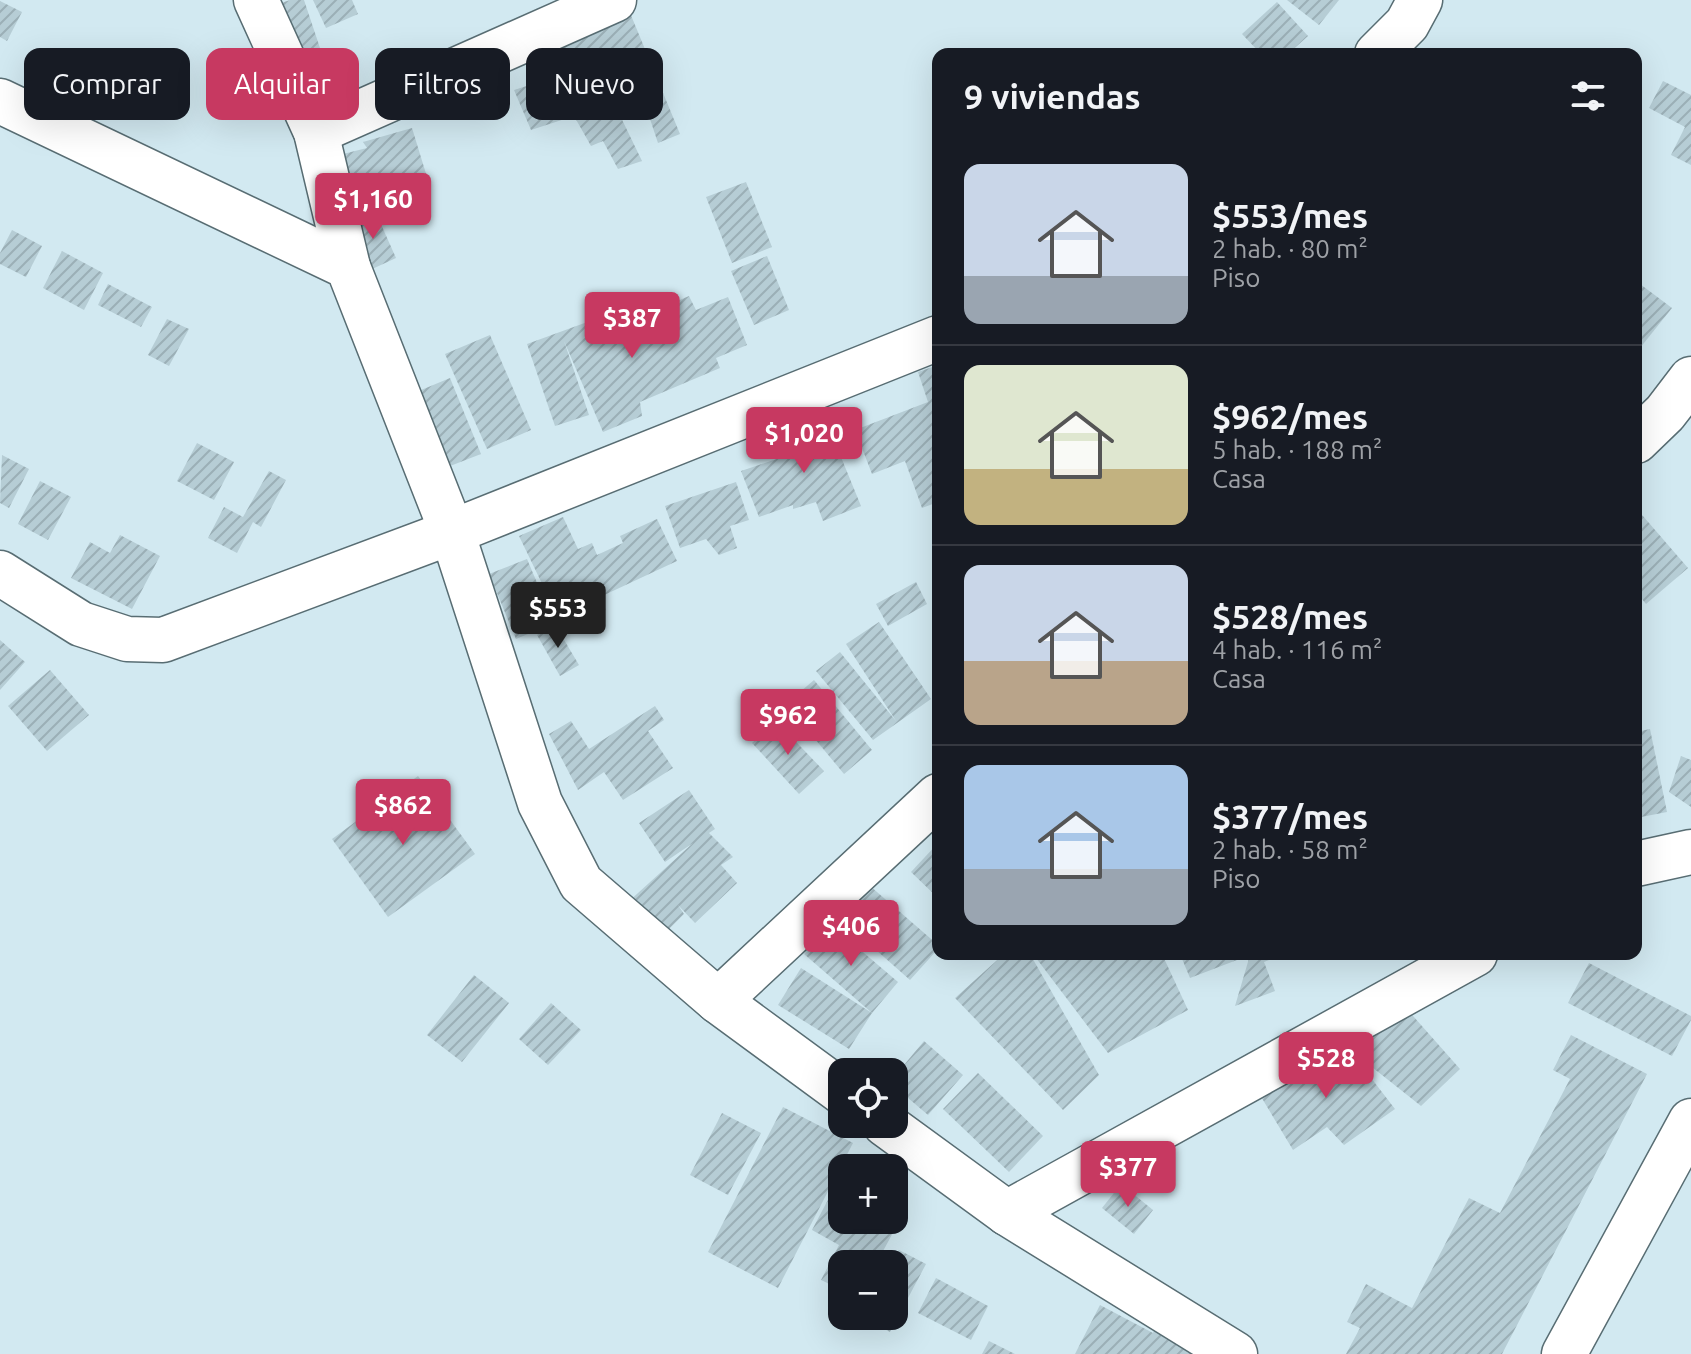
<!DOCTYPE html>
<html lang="es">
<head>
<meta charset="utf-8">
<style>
	body { margin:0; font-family:Ubuntu,sans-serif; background:#20242c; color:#f1f3f6; height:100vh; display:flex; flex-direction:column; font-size:30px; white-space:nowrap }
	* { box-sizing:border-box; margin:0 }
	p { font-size:26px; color:#9ea1a6 }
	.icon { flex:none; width:44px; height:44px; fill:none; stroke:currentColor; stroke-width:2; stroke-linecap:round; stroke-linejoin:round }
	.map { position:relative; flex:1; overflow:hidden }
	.panel { position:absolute; left:932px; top:48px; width:710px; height:912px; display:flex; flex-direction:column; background:#171b24; border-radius:16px; box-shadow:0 8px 32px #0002 }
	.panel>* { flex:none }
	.guide { position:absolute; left:24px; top:48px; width:760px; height:72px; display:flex; gap:16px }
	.controls { position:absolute; left:828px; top:1058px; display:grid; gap:16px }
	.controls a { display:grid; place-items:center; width:80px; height:80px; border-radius:16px; background:#171b24; box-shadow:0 8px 32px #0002; font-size:40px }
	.price { position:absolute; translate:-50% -68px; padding:0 18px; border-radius:8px; background:#c73961; color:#fff; font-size:26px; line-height:52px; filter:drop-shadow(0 2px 4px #0008) }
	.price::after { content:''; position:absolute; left:50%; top:48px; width:24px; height:18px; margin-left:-12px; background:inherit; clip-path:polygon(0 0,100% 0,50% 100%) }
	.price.active { background:#222; color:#fff }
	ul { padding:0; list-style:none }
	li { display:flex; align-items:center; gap:24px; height:200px; padding:0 32px }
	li+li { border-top:2px solid #363941 }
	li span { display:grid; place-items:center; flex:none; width:224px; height:160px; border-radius:16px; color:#555 }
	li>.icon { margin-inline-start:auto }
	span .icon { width:96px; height:96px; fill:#fffc; stroke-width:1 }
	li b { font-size:34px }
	h2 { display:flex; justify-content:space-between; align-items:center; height:96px; padding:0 32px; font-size:34px }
	.pill { padding:0 28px; border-radius:16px; background:#171b24; box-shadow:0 8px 32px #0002; font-size:28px; line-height:72px }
	.pill.active { background:#c73961; color:#fff }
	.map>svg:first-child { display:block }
</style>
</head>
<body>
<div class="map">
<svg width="1691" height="1354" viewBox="0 0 1691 1354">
	<defs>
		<pattern id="building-hatch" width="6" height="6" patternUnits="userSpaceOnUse" patternTransform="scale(2)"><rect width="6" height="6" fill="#b6cdd5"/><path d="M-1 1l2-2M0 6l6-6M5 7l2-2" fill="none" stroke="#9bafb6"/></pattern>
	</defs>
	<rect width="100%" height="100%" fill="#d2e9f1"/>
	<!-- building -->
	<g fill="url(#building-hatch)">
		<polygon points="290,0 304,0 322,54 295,63 275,5"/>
		<polygon points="313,0 352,0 358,14 326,28"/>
		<polygon points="1287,0 1339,0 1319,25"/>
		<polygon points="0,1 22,12 7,41 0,37"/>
		<polygon points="1277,2 1308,36 1288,54 1261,54 1242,34"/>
		<polygon points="628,8 680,134 658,143 641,92 613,101 642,161 618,169 603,141 591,146 574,116 531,130 514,90 561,75 547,38"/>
		<polygon points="1663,81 1691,95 1691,165 1671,155 1685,127 1649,108"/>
		<polygon points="412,128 431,190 382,204 377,186 346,195 335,156 367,148 363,142"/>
		<polygon points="746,182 772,247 732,263 706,197"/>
		<polygon points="376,213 396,258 370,270 350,224"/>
		<polygon points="12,230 42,246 26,277 0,264 0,253"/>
		<polygon points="62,251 103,273 84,310 43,288"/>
		<polygon points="767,256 789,310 754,325 731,271"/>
		<polygon points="1636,281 1672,308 1636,353"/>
		<polygon points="108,284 152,307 141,327 98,305"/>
		<polygon points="689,296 696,310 728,297 747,345 716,358 720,368 640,402 642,416 603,432 564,341 589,415 555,426 527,344 601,317 608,331"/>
		<polygon points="167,319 189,329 169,366 148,355"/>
		<polygon points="490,335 531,430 487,449 445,354"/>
		<polygon points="938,365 938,502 922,508 905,461 872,474 855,430 928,402 918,372"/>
		<polygon points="450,378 481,454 445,468 414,393"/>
		<polygon points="823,413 861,506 823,521 816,502 793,509 793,505 759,517 741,471 797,452 785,428"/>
		<polygon points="197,443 234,462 214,500 177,481"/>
		<polygon points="2,455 29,469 9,508 0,503"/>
		<polygon points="269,471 286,480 261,527 253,522 237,553 208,538 224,507 243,517"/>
		<polygon points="40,481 71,497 48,540 18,524"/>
		<polygon points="736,482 749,520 730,526 737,548 719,555 706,539 680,548 665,506"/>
		<polygon points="1636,508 1688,568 1646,604 1636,592"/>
		<polygon points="563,517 578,549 592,543 597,555 623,543 620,536 657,519 677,561 600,597 606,610 563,627 519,536"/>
		<polygon points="120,535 160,556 132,609 71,578 90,542 110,553"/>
		<polygon points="527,559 554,623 516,639 489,574"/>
		<polygon points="916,582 927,604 888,626 876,604"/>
		<polygon points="879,622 931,699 873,740 816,671 840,652 896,721 846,644"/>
		<polygon points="554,623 579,665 560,676 537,635"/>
		<polygon points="0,640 25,662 0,690"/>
		<polygon points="50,670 89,715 47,751 8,706"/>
		<polygon points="814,680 872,750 844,774 786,704"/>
		<polygon points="655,706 664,720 648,731 673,768 623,800 604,772 578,790 549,734 571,721 589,749"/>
		<polygon points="776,721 824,771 799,794 752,743"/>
		<polygon points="1650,729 1667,812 1636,818 1636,732"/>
		<polygon points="1681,756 1691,760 1691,807 1669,792"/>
		<polygon points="418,776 475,854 388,917 332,839"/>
		<polygon points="689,790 715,829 709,833 733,857 721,865 737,883 695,923 678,905 684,914 661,937 627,903 693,843 665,862 639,823"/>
		<polygon points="938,843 938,898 911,872"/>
		<polygon points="862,879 938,945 938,949 910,980 833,912"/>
		<polygon points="830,924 898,982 872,1013 804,954"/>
		<polygon points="1004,954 1030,954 1099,1075 1063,1110 955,998"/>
		<polygon points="1033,954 1162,954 1188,1010 1108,1053"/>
		<polygon points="1180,954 1283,954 1264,962 1275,991 1235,1006 1250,955 1190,978"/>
		<polygon points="1589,963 1691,1016 1691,1020 1672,1056 1568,1003"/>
		<polygon points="801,968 872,1013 849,1049 778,1005"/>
		<polygon points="474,975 509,1003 462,1062 427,1035"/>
		<polygon points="551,1003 581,1030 548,1065 519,1039"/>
		<polygon points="1406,1008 1460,1069 1421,1106 1348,1048"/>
		<polygon points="1571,1035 1647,1074 1502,1354 1346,1354 1360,1328 1347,1322 1366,1284 1412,1308 1469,1198 1500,1213 1570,1079 1553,1070"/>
		<polygon points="924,1041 963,1075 928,1115 894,1086 894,1077"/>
		<polygon points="1348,1048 1395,1109 1344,1145 1327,1127 1293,1150 1257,1090"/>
		<polygon points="978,1073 1043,1136 1009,1172 943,1109"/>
		<polygon points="783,1107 853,1143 778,1288 708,1252"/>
		<polygon points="722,1113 761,1133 728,1195 690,1175"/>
		<polygon points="1121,1184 1153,1210 1134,1234 1102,1208"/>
		<polygon points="830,1196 842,1202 842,1220 878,1220 895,1229 876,1264 842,1264 842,1290 821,1280 839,1245 812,1230"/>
		<polygon points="899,1250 926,1264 890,1332 864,1318 865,1316 894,1316 894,1264 892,1264"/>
		<polygon points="936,1278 988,1306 971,1340 918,1313"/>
		<polygon points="1100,1305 1153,1333 1158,1323 1204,1354 1075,1354"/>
		<polygon points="989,1341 1015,1354 982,1354"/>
	</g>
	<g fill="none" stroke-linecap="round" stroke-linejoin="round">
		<defs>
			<g id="minor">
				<polyline points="256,0 316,132 348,267"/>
				<polyline points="1377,54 1407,24 1420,0"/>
				<polyline points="0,101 348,267 452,532 540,803 581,883 718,1001 842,1092"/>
				<polyline points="316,132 614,0"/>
				<polyline points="1636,441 1665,413 1691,379"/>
				<polyline points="0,573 81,624 127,639 163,640 452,532 938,338"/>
				<polyline points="1636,864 1691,852"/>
				<polyline points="718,1001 938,796"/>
				<polyline points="885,1124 1007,1213 1235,1354"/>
				<polyline points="1007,1213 1475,954"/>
				<polyline points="1564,1354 1691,1121"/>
			</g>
		</defs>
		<!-- minor casing -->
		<use href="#minor" stroke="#586d73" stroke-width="47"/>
		<!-- minor -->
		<use href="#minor" stroke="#fff" stroke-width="44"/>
	</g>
</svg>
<div class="controls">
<a><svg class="icon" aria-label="locate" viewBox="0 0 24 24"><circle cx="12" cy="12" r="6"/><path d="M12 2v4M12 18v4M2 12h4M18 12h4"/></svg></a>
<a>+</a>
<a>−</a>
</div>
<b class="price" style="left:373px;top:241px">$1,160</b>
<b class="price" style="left:632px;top:360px">$387</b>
<b class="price" style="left:804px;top:475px">$1,020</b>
<b class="price active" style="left:558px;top:650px">$553</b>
<b class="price" style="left:788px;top:757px">$962</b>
<b class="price" style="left:403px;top:847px">$862</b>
<b class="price" style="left:851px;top:968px">$406</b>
<b class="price" style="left:1326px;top:1100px">$528</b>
<b class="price" style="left:1128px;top:1209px">$377</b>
<div class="guide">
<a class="pill">Comprar</a>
<a class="pill active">Alquilar</a>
<a class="pill">Filtros</a>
<a class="pill">Nuevo</a>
</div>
<section class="panel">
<h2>9 viviendas<svg class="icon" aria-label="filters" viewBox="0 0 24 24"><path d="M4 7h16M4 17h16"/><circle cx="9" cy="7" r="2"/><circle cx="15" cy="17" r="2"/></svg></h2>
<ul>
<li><span style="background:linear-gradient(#c9d6e8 70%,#9aa5b1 0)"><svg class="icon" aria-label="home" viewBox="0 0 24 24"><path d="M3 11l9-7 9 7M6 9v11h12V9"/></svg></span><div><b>$553/mes</b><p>2 hab. · 80 m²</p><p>Piso</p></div></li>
<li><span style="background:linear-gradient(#dfe7d0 65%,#c2b280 0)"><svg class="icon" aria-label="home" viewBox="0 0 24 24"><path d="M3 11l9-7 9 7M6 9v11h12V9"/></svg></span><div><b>$962/mes</b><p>5 hab. · 188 m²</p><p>Casa</p></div></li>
<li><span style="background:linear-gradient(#c9d6e8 60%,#b9a48a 0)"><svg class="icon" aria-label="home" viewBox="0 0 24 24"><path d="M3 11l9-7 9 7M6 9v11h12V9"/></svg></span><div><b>$528/mes</b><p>4 hab. · 116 m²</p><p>Casa</p></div></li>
<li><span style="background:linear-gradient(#a9c7e8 65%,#9aa5b1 0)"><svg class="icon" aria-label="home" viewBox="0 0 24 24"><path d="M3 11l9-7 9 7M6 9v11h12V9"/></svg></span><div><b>$377/mes</b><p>2 hab. · 58 m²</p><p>Piso</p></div></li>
</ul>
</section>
</div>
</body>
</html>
